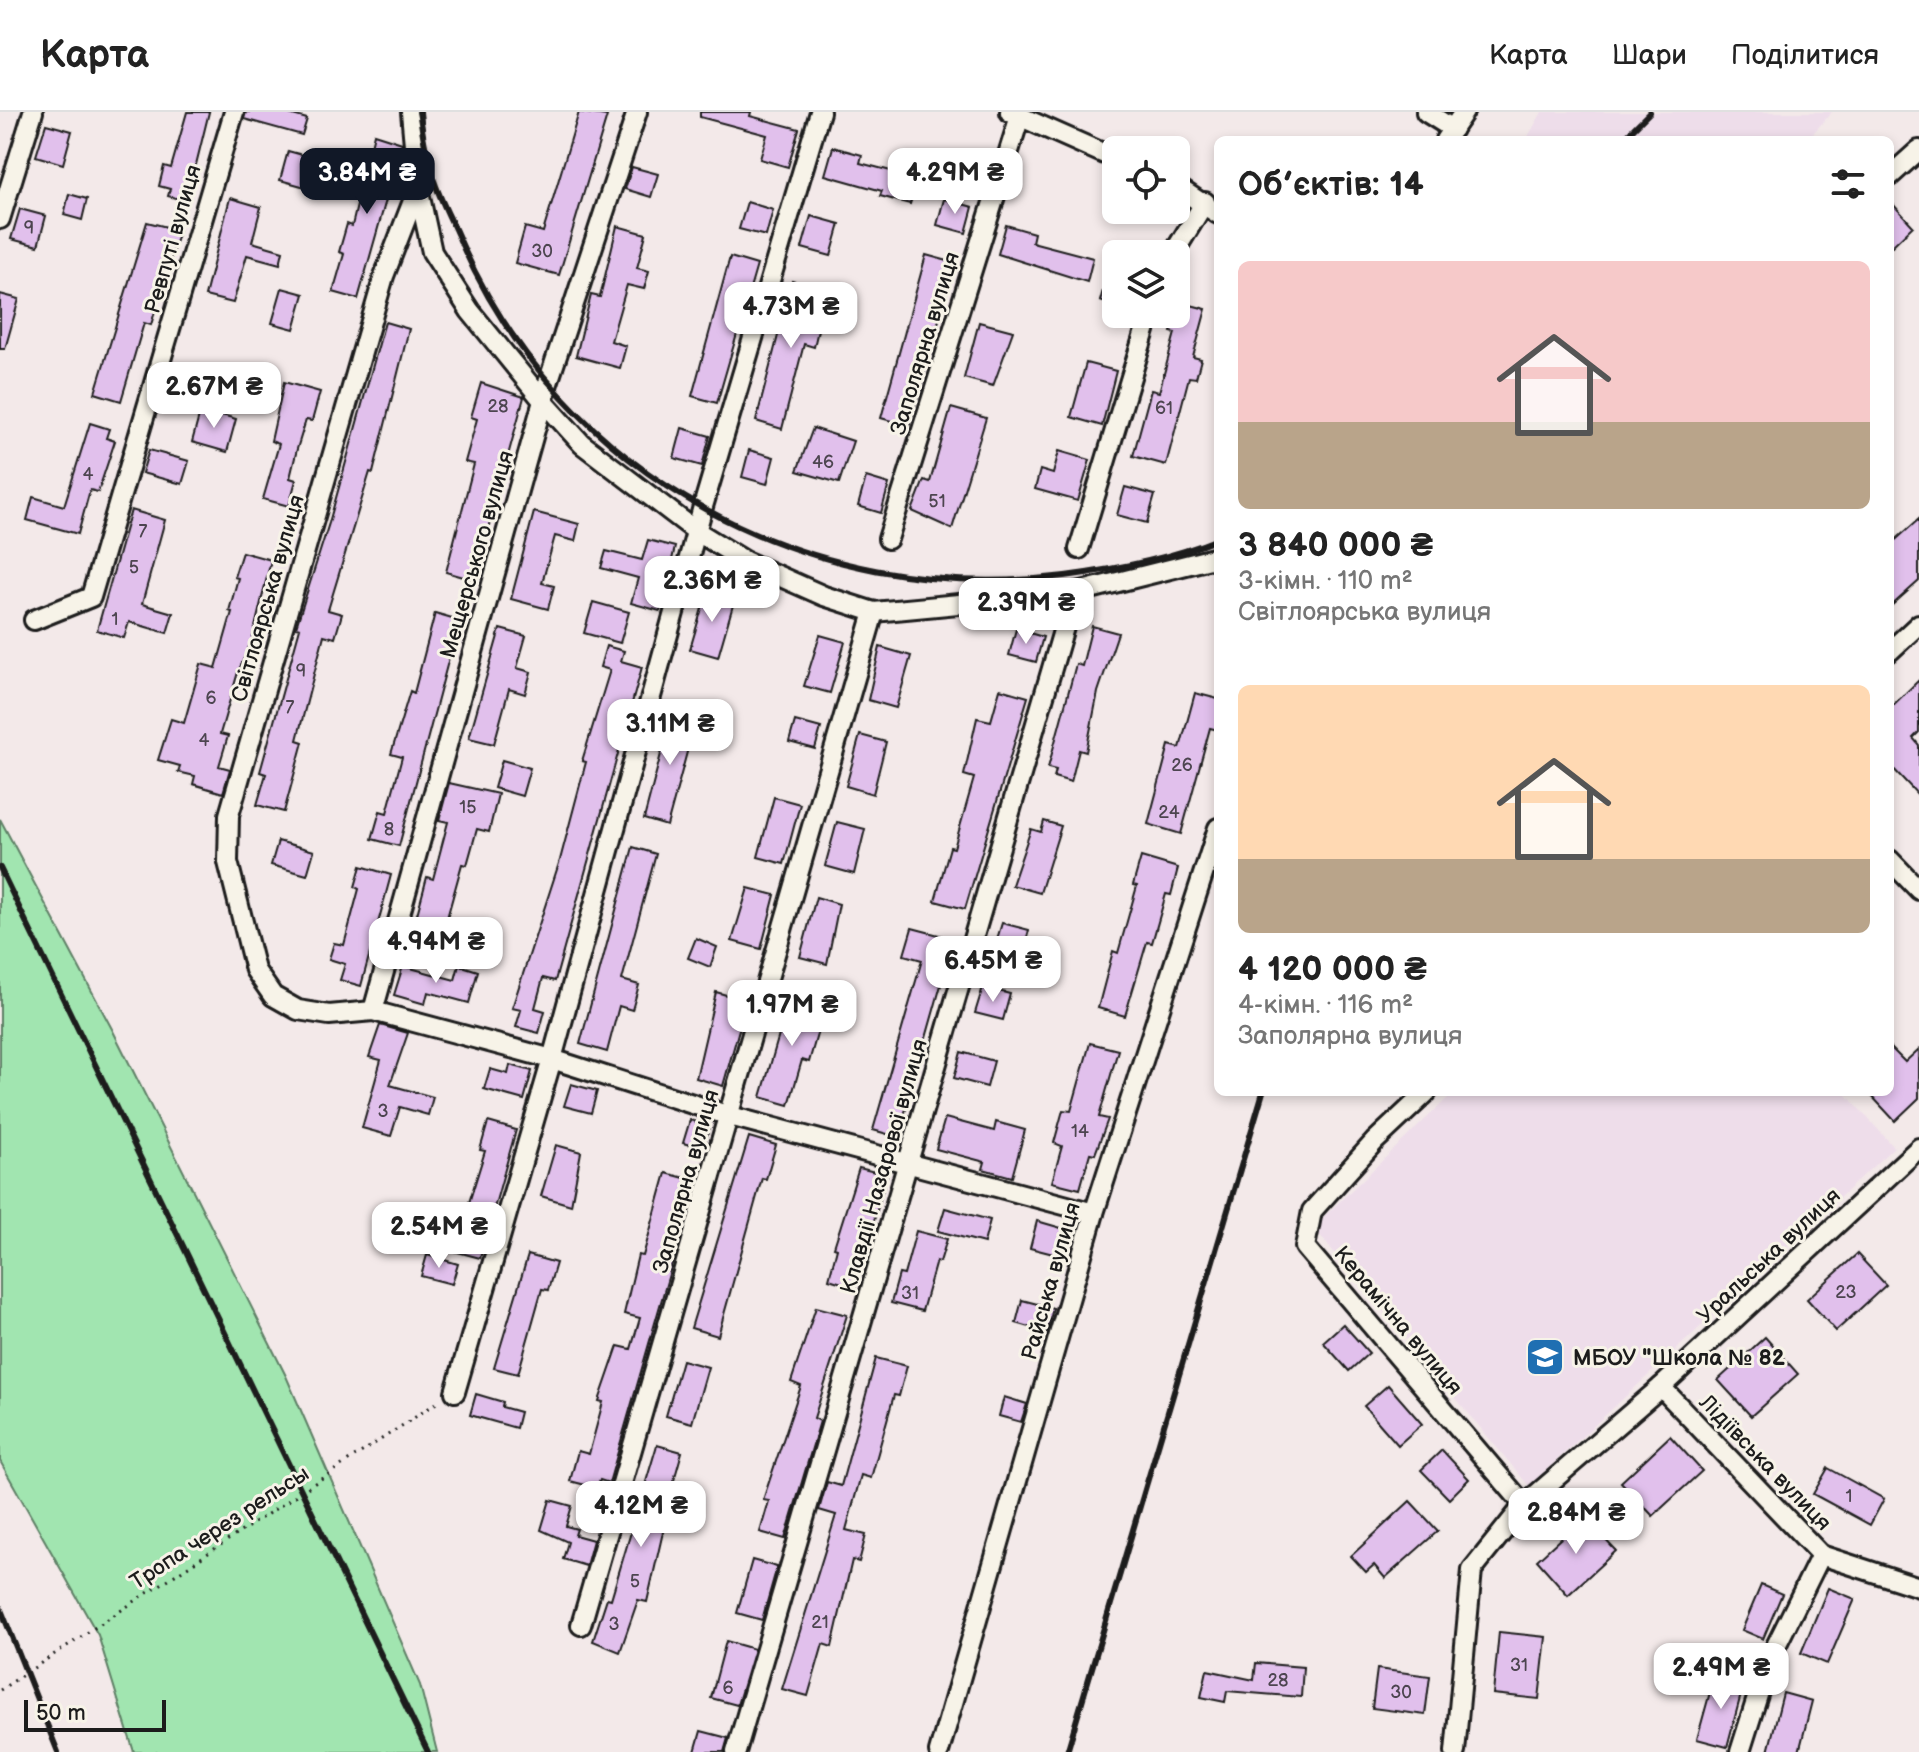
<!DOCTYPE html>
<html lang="uk">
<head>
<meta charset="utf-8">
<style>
	body { margin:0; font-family:"Balsamiq Sans",sans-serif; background:#f6f6f6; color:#222; height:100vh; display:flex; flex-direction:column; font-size:30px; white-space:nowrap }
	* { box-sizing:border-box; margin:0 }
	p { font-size:26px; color:#767676 }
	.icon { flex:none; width:44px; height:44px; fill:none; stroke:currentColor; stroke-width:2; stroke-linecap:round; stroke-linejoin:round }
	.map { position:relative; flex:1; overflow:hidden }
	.details { position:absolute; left:1214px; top:24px; width:680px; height:960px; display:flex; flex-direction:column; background:#fff; border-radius:12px; box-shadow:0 4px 12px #0003 }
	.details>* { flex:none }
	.fabs { position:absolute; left:1102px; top:24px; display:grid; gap:16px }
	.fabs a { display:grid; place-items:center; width:88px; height:88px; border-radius:12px; background:#fff; box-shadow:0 4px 12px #0003; font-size:40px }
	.scale { position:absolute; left:24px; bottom:20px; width:142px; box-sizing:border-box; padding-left:8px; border:4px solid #1c1c1c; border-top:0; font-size:22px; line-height:28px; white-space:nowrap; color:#1c1c1c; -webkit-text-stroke:6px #f7f3e8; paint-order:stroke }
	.price { position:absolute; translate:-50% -68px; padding:0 18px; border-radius:16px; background:#fff; color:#222; font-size:26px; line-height:52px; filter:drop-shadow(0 2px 4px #0008) }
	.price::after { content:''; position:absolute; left:50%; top:48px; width:24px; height:18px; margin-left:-12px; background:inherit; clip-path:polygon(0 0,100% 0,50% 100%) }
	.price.on { background:#111827; color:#fff }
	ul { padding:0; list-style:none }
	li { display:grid; align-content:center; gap:16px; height:424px; padding:0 24px }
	li span { display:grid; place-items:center; height:248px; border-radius:12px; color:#555 }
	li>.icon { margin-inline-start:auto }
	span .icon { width:144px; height:144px; fill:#fffc; stroke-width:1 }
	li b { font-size:34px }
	h2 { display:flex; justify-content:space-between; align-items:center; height:96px; padding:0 24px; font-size:34px }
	header { display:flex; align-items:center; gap:48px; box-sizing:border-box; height:112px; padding:0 40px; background:#fff; border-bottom:2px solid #e0e0e0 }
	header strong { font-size:38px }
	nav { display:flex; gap:44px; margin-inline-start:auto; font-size:28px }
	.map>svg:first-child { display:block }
</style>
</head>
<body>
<header>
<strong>Карта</strong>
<nav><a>Карта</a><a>Шари</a><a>Поділитися</a></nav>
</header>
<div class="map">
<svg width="1919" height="1640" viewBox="0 0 1919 1640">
	<rect width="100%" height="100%" fill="#f3e9e9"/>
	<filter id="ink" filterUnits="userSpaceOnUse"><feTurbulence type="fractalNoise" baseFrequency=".0125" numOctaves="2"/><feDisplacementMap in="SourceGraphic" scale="16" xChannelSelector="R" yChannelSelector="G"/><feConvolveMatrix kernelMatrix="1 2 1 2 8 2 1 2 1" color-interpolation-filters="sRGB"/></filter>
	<g filter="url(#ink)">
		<!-- built -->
		<g fill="#eeddea">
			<polygon points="1542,0 1832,0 1807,28 1526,28"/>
			<polygon points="1454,980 1844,980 1894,1035 1529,1374 1313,1115"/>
		</g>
		<!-- green -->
		<polygon fill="#a1e5b0" stroke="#5e8066" stroke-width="2" points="0,707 112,917 286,1264 420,1573 437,1640 134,1640 98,1523 0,1349"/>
		<!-- building -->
		<g fill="#e1c0ec" stroke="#1c1c1c" stroke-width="2">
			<polygon points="187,0 209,0 187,89 168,84 170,77 159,74 164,54 171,56"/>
			<polygon points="246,0 282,0 307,7 302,23 244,7"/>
			<polygon points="579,0 607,4 559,163 515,151 525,115 543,120"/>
			<polygon points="700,0 751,0 750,4 799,17 788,55 760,47 767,23 700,5"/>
			<polygon points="46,12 72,19 63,52 36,44"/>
			<polygon points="374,22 402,31 358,187 333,180 344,142 339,140 347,112 352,114"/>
			<polygon points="833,35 862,43 860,51 918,66 910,92 880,84 882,79 825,63"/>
			<polygon points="288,39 317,47 309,76 280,68"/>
			<polygon points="632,55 658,62 651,85 625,77"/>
			<polygon points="69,82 87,87 82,108 64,103"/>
			<polygon points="230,86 261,95 252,130 283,139 280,152 247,143 233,191 205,184"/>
			<polygon points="944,87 973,95 966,121 937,113"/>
			<polygon points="1890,89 1913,114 1890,136"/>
			<polygon points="747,90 773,98 766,124 739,117"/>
			<polygon points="20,97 46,104 38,134 11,127"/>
			<polygon points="811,104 840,112 831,144 802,136"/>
			<polygon points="147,110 179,118 151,213 144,211 121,289 95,281"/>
			<polygon points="1006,113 1034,121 1032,130 1093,146 1087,170 998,142"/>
			<polygon points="617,114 646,122 637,156 649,159 644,177 627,173 611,229 626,234 620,256 576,244 591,183 600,185"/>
			<polygon points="926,143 955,151 909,314 881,306"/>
			<polygon points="730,145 757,153 717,291 692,284"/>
			<polygon points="1112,147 1116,148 1116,194 1100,189"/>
			<polygon points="792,169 827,179 814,235 804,232 782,317 756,309"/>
			<polygon points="282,176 304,182 294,217 272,211"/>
			<polygon points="0,182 19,187 5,237 0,237"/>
			<polygon points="1179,190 1206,197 1193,245 1201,247 1196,266 1189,265 1166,353 1133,344 1151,278 1159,280 1175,221 1171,220"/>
			<polygon points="385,210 409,217 373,361 370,360 328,498 342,502 335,526 324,523 297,628 303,630 284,700 257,693 266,662 260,660 300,516 296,515 329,411"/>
			<polygon points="979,210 1013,219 993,274 964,266"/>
			<polygon points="1086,251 1116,259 1102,314 1071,305"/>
			<polygon points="184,256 221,266 217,283 179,273"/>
			<polygon points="284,270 320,280 312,309 306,308 297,337 290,366 296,368 289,394 263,387 279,332 271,329"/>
			<polygon points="481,271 524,285 474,468 446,460 474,352 465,350 477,307 471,305"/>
			<polygon points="951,296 986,306 952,417 912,399 924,368 930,370"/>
			<polygon points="201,297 236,307 227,340 192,330"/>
			<polygon points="90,311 109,317 106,326 115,329 98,380 90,378 78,422 27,408 33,385 64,394"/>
			<polygon points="682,316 710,324 702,354 674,346"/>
			<polygon points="813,316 853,329 839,371 797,359"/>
			<polygon points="149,338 189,349 182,372 142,361"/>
			<polygon points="749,338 774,345 767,372 742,365"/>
			<polygon points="1059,339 1090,348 1078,389 1035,377 1040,358 1053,362"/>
			<polygon points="866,365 889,372 881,401 858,394"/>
			<polygon points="1125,375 1155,383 1147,411 1117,403"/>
			<polygon points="131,398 165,408 142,492 173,501 167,521 129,510 124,526 97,518"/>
			<polygon points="534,400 579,412 575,429 555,424 542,471 554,474 548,497 511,487"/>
			<polygon points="1919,407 1919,469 1890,495 1890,433"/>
			<polygon points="648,428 675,435 660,499 631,491 638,466 601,456 606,439 642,448"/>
			<polygon points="242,440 271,448 252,528 238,560 220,622 228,624 219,654 230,657 223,681 193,672 195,664 178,660 180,654 158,648 171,607 184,611 201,552 216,556 232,500 229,499 238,466 234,465"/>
			<polygon points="708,476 727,481 724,491 733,493 718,545 690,537"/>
			<polygon points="593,490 629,500 620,531 584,521"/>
			<polygon points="435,501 459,508 399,734 372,727 380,699 387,701 402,645 391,642 410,579 414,581"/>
			<polygon points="1092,514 1118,521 1098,580 1086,640 1079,638 1071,670 1054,665 1056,658 1048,656 1076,552 1082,554"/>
			<polygon points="500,517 526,524 517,556 531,560 525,582 509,577 494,632 469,626"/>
			<polygon points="1016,517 1043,525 1036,550 1009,543"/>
			<polygon points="820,523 845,530 830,581 804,574"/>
			<polygon points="606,534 624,539 621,549 642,555 555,869 543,866 535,896 545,899 539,921 516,915 521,898 512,896 560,748 586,650 582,649 610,558 600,555"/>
			<polygon points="880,535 911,544 896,596 868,588"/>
			<polygon points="1919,568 1919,620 1913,626 1919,633 1919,684 1890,653 1890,596"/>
			<polygon points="1000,577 1028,585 965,797 935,789 950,735 954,736 974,666 964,663 977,606 991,609"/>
			<polygon points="1195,581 1218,587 1218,618 1210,616 1181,722 1148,712 1169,633 1180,636"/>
			<polygon points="673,596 697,603 667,714 644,707"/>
			<polygon points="795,609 821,616 815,637 789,630"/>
			<polygon points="860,623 886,630 873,682 846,674"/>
			<polygon points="502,648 530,656 522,684 494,676"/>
			<polygon points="449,671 498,682 489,720 477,717 467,753 462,752 447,806 453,808 445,834 411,825 427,765 433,767 448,710 439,708"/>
			<polygon points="774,685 800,692 784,752 758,745"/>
			<polygon points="1044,709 1061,714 1040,781 1012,773 1031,717 1041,720"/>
			<polygon points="837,710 865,717 854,762 825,754"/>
			<polygon points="278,729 314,739 307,763 271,753"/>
			<polygon points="633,735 656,742 622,868 639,873 632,898 619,894 607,940 580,932"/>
			<polygon points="1141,745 1178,756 1171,783 1166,782 1152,831 1147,830 1125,904 1098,896 1113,839 1118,841 1137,774 1133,773"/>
			<polygon points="361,754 391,763 361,874 340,868 345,852 329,847 334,831 344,833 359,777 355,775"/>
			<polygon points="748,776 775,783 761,837 732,829"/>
			<polygon points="816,785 839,792 827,852 800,845"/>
			<polygon points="1002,811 1029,818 1021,848 993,840"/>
			<polygon points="912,816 954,827 898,1025 873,1018 922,848 904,843"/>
			<polygon points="696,826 717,835 710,855 688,846"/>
			<polygon points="459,853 478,859 469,891 428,880 425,892 394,883 403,854 455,868"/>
			<polygon points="983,875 1010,882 1003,908 975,901"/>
			<polygon points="792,878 817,885 810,909 820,912 809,950 802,948 789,993 761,985"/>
			<polygon points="716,880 747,889 723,974 696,966"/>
			<polygon points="380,913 408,921 390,973 433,985 428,1003 400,995 391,1024 362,1016 381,948 369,945"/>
			<polygon points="1090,931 1118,938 1099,1005 1108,1007 1095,1042 1090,1041 1080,1077 1052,1070 1062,1034 1054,1031 1063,998 1071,999"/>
			<polygon points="1890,935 1905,950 1919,937 1919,986 1895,1009 1868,980 1890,980"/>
			<polygon points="961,940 994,949 987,975 954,966"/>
			<polygon points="510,953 532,959 524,988 484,977 490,957 508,962"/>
			<polygon points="571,972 597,979 591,1001 564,994"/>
			<polygon points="945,1006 994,1019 996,1010 1025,1018 1012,1065 983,1057 985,1050 936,1037"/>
			<polygon points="690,1008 710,1014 703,1037 683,1031"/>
			<polygon points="488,1010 516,1018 480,1146 454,1139 485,1039 480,1038"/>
			<polygon points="749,1025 776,1033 766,1067 762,1066 718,1224 691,1216"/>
			<polygon points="556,1033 581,1040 571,1093 541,1084"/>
			<polygon points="859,1056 887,1063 855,1175 829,1167 837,1136 834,1135"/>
			<polygon points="666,1061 692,1068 682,1102 686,1103 609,1371 600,1368 597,1376 570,1369 578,1339 589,1342 603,1290 599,1289 618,1234 631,1237 640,1206 624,1202 638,1143 643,1144"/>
			<polygon points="945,1096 990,1108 984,1131 938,1119"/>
			<polygon points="1037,1109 1068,1118 1061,1144 1030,1136"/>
			<polygon points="916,1119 947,1127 940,1150 936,1149 922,1199 891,1191 899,1162 904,1163"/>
			<polygon points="1857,1142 1886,1173 1836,1219 1807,1187"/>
			<polygon points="427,1143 458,1152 452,1172 421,1164"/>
			<polygon points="528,1143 556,1151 548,1178 542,1177 518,1262 494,1256"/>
			<polygon points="1022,1188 1053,1196 1047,1220 1016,1211"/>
			<polygon points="816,1195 847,1203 814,1306 820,1309 785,1427 760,1420 769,1389 763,1388 801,1274 791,1270"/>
			<polygon points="1343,1212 1369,1241 1349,1259 1323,1230"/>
			<polygon points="1765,1225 1798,1262 1751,1304 1718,1268"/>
			<polygon points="876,1246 907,1254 899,1284 894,1283 871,1366 861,1363 846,1418 866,1423 859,1450 852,1448 832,1535 823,1532 808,1584 782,1577 836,1403 819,1398 827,1370 841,1374"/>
			<polygon points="682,1248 708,1255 692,1311 666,1304"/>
			<polygon points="1388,1273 1422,1312 1398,1333 1364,1294"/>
			<polygon points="476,1282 503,1290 502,1295 520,1300 516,1316 470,1303"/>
			<polygon points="1004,1285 1027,1292 1021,1310 999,1304"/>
			<polygon points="1670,1324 1702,1359 1653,1404 1621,1370"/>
			<polygon points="657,1333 682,1340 673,1372 680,1374 673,1400 668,1398 647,1490 638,1488 620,1540 593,1529 607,1486 611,1487"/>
			<polygon points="1442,1338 1469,1367 1449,1387 1421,1358"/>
			<polygon points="1828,1356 1884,1387 1870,1413 1813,1382"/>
			<polygon points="550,1388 572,1394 566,1414 577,1417 575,1423 593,1428 586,1454 563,1447 568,1430 541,1418"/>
			<polygon points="1410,1389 1438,1419 1385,1466 1374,1453 1366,1460 1351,1444"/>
			<polygon points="1584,1405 1616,1439 1568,1483 1537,1448"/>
			<polygon points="752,1448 777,1455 762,1508 737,1501"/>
			<polygon points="1761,1473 1782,1482 1763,1527 1742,1518"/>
			<polygon points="1828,1476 1855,1487 1827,1552 1801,1541"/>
			<polygon points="1499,1520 1546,1525 1539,1587 1493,1582"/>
			<polygon points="726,1529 754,1537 737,1593 711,1586"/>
			<polygon points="1256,1551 1303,1555 1301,1585 1227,1579 1225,1590 1201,1585 1207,1558 1254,1568"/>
			<polygon points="1377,1557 1430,1564 1425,1603 1372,1596"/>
			<polygon points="1715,1562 1744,1571 1727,1635 1697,1627"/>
			<polygon points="1783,1581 1812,1589 1799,1640 1768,1640"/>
			<polygon points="701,1619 728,1626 724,1640 695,1640"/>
		</g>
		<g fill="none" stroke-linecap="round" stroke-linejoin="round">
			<defs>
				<g id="minor">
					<polyline points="411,0 418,76 384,164 229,703 228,750 255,858 273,884 298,898 329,903 373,899 552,947 730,1004 1094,1101"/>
					<polyline points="1010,0 1116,47"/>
					<polyline points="1426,0 1453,17"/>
					<polyline points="1445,28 1464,0"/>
					<polyline points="1890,64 1919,38"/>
					<polyline points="1176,74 1218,102"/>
					<polyline points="418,76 432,140 470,199 544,290 582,332 696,419 745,449 824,484 874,500 1074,481 1218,445"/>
					<polyline points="0,107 33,0"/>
					<polyline points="1173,142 1205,90"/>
					<polyline points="888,427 1020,4"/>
					<polyline points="1079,437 1150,202"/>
					<polyline points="34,508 91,485 234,0"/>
					<polyline points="1890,539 1919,512"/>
					<polyline points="1890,748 1919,778"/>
					<polyline points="373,899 548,271 637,0"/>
					<polyline points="1427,980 1375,1029 1312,1099 1305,1135 1524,1393"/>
					<polyline points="1661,1275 1821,1443 1769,1548 1740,1640"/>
					<polyline points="455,1280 552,947 702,398 820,0"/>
					<polyline points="1821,1443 1919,1475"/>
					<polyline points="581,1513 874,500"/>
					<polyline points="736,1640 1074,481"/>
					<polyline points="939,1640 1094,1101 1218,716"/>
					<polyline points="1455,1640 1472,1458 1524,1393 1661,1275 1919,1036"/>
				</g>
			</defs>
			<!-- minor casing -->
			<use href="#minor" stroke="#1c1c1c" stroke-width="24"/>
			<!-- path -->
			<polyline stroke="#1c1c1c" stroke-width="3" stroke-dasharray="2 6" stroke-linecap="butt" points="0,1578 438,1290"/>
			<!-- minor -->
			<use href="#minor" stroke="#f7f3e8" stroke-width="18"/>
			<!-- rail -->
			<g stroke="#1c1c1c" stroke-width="6">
				<path d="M419 0C423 20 425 40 431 59 437 82 450 105 459 126 563 366 809 496 1065 464 1118 457 1169 447 1218 427"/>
				<polyline points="1622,28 1650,0"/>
				<polyline points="0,756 428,1640"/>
				<polyline points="0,1495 58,1640"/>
				<polyline points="1067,1640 1263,980"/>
			</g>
		</g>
	</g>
	<!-- icons -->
	<defs>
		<symbol id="school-square" viewBox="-11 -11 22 22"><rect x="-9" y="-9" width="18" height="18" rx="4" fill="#1f6fb2" stroke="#f7f3e8"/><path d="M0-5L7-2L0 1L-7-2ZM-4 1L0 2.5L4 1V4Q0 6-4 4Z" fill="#fff"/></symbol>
	</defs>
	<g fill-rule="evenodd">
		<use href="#school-square" x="1523" y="1223" width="44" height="44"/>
	</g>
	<g text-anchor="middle" stroke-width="6" stroke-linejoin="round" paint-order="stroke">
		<!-- number labels -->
		<g font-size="18" fill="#4d4550">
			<text x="29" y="122">9</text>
			<text x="542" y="145">30</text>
			<text x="498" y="300">28</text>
			<text x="1164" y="302">61</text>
			<text x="823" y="356">46</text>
			<text x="88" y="368">4</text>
			<text x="937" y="395">51</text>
			<text x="143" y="425">7</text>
			<text x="134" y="461">5</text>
			<text x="115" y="513">1</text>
			<text x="301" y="565">9</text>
			<text x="211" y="592">6</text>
			<text x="290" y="601">7</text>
			<text x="204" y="634">4</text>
			<text x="1182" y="659">26</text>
			<text x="468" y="701">15</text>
			<text x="1169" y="706">24</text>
			<text x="389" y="723">8</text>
			<text x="383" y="1005">3</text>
			<text x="1080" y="1025">14</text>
			<text x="1846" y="1186">23</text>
			<text x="910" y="1187">31</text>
			<text x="1849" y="1390">1</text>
			<text x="635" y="1475">5</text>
			<text x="820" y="1516">21</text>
			<text x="614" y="1518">3</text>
			<text x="1519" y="1559">31</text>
			<text x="1278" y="1574">28</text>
			<text x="728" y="1582">6</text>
			<text x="1401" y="1586">30</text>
		</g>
		<!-- street labels -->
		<g font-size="22" fill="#1c1c1c" stroke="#f7f3e8">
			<text transform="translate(172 127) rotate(-74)" y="8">Ревпуті вулиця</text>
			<text transform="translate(924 231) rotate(-73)" y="8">Заполярна вулиця</text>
			<text transform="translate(476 442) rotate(-74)" y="8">Мещерського вулиця</text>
			<text transform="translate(267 486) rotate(-74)" y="8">Світлоярська вулиця</text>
			<text transform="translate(883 1054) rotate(-74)" y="8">Клавдії Назарової вулиця</text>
			<text transform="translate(685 1069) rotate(-74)" y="8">Заполярна вулиця</text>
			<text transform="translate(1768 1143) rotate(-43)" y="8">Уральська вулиця</text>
			<text transform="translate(1050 1169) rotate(-74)" y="8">Райська вулиця</text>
			<text transform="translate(1399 1208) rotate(50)" y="8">Керамічна вулиця</text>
			<text transform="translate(1766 1350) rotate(46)" y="8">Лідіївська вулиця</text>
			<text transform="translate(219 1415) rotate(-33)" y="8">Тропа через рельсы</text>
		</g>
		<!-- poi labels -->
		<g font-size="22" font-weight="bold" fill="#1c1c1c" stroke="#f7f3e8" text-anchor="start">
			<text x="1573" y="1253">МБОУ "Школа № 82</text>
		</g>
	</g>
</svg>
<div class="fabs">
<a><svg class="icon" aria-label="locate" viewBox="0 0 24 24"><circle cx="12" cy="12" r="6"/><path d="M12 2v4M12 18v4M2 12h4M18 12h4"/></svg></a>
<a><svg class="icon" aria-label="layers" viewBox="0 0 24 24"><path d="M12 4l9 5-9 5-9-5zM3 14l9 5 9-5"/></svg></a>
</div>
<div class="scale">50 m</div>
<b class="price on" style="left:367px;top:104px">3.84M ₴</b>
<b class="price" style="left:955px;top:104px">4.29M ₴</b>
<b class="price" style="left:791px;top:238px">4.73M ₴</b>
<b class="price" style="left:214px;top:318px">2.67M ₴</b>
<b class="price" style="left:712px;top:512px">2.36M ₴</b>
<b class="price" style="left:1026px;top:534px">2.39M ₴</b>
<b class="price" style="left:670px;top:655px">3.11M ₴</b>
<b class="price" style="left:436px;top:873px">4.94M ₴</b>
<b class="price" style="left:993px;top:892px">6.45M ₴</b>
<b class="price" style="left:792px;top:936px">1.97M ₴</b>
<b class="price" style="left:439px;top:1158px">2.54M ₴</b>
<b class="price" style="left:641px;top:1437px">4.12M ₴</b>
<b class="price" style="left:1576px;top:1444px">2.84M ₴</b>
<b class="price" style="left:1721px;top:1599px">2.49M ₴</b>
<section class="details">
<h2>Об’єктів: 14<svg class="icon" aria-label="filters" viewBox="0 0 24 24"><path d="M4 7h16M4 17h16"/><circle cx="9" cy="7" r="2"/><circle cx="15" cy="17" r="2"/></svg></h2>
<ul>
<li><span style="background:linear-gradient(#f6c9c9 65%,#b9a48a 0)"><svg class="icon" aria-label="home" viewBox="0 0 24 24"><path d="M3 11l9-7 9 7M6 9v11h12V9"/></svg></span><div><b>3 840 000 ₴</b><p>3-кімн. · 110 m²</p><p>Світлоярська вулиця</p></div></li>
<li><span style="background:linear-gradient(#ffd9b3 70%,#b9a48a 0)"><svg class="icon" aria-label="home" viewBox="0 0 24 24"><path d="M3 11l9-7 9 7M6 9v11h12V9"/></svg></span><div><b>4 120 000 ₴</b><p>4-кімн. · 116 m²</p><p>Заполярна вулиця</p></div></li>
</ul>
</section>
</div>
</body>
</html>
